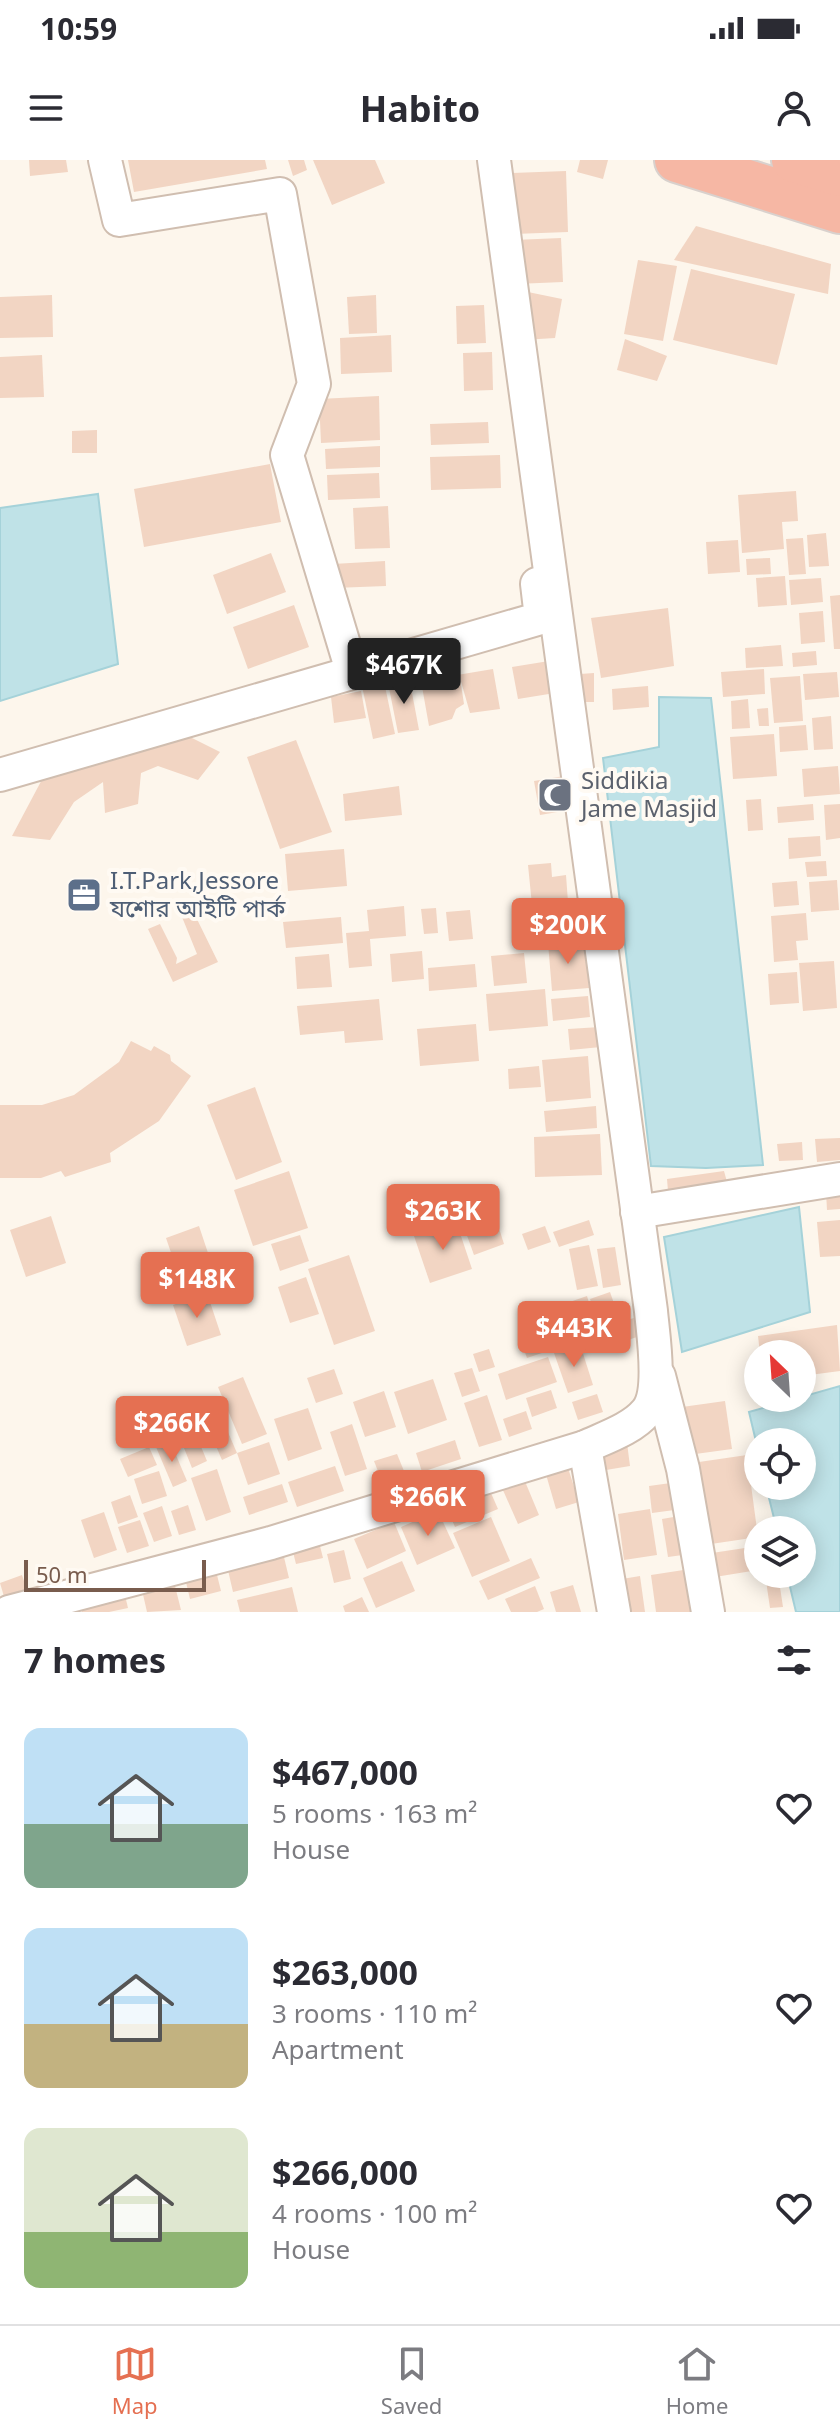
<!DOCTYPE html>
<html lang="en">
<head>
<meta charset="utf-8">
<style>
	body { margin:0; font-family:"Noto Sans","Noto Sans Bengali",sans-serif; background:#f7f7f7; color:#2b2b33; height:100vh; display:flex; flex-direction:column; font-size:30px; white-space:nowrap }
	* { box-sizing:border-box; margin:0 }
	p { font-size:26px; color:#7c7c81 }
	.icon { flex:none; width:44px; height:44px; fill:none; stroke:currentColor; stroke-width:2; stroke-linecap:round; stroke-linejoin:round }
	.map { position:relative; height:1452px; overflow:hidden }
	.panel { display:flex; flex-direction:column; background:#fff; flex:1 }
	.panel>* { flex:none }
	.needle { width:52px; rotate:335deg }
	.controls { position:absolute; left:744px; top:1180px; display:grid; gap:16px }
	.controls a { display:grid; place-items:center; width:72px; height:72px; border-radius:50%; background:#fff; box-shadow:0 4px 20px #0003; font-size:40px }
	.scale { position:absolute; left:24px; bottom:20px; width:182px; box-sizing:border-box; padding-left:8px; border:4px solid #795c4d; border-top:0; font-size:22px; line-height:28px; white-space:nowrap; color:#795c4d; -webkit-text-stroke:6px #fffaf3; paint-order:stroke }
	.price { position:absolute; translate:-50% -68px; padding:0 18px; border-radius:8px; background:#e57052; color:#fff; font-size:26px; line-height:52px; filter:drop-shadow(0 2px 4px #0008) }
	.price::after { content:''; position:absolute; left:50%; top:48px; width:24px; height:18px; margin-left:-12px; background:inherit; clip-path:polygon(0 0,100% 0,50% 100%) }
	.price.on { background:#222; color:#fff }
	ul { padding:0; list-style:none }
	li { display:flex; align-items:center; gap:24px; height:200px; padding:0 24px }
	li span { display:grid; place-items:center; flex:none; width:224px; height:160px; border-radius:16px; color:#555 }
	li>.icon { margin-inline-start:auto }
	span .icon { width:96px; height:96px; fill:#fffc; stroke-width:1 }
	li b { font-size:34px }
	h2 { display:flex; justify-content:space-between; align-items:center; height:96px; padding:0 24px; font-size:34px }
	.status { display:flex; justify-content:space-between; align-items:center; height:56px; padding:0 40px; background:#fff; direction:ltr }
	.status svg { height:22px; fill:currentColor }
	header { display:flex; justify-content:space-between; align-items:center; height:104px; padding:0 24px; background:#fff; font-size:36px; font-weight:700 }
	.menu { display:flex; justify-content:space-around; align-items:center; height:112px; border-top:2px solid #e1e1e2; background:#fff; font-size:22px; color:#7c7c81 }
	.menu a { display:grid; justify-items:center; gap:4px }
	.menu .on { color:#e57052 }
	.map>svg:first-child { display:block }
</style>
</head>
<body>
<div class="status"><b>10:59</b><svg viewBox="0 0 49 12"><path d="M0 12V9h3v3zM5 12V6h3v6zM10 12V3h3v9zM15 12V0h3v12zM26 1h20v11H26zM47 4h2v5h-2z"/></svg></div>
<header><svg class="icon" aria-label="menu" viewBox="0 0 24 24"><path d="M4 6h16M4 12h16M4 18h16"/></svg>Habito<svg class="icon" aria-label="person" viewBox="0 0 24 24"><circle cx="12" cy="8" r="4"/><path d="M4 21q1-7 8-7t8 7"/></svg></header>
<div class="map">
<svg width="840" height="1452" viewBox="0 0 840 1452">
	<rect width="100%" height="100%" fill="#fdf6ec"/>
	<!-- water -->
	<g fill="#bfe2e7" stroke="#a5d2d9" stroke-width="2">
		<polygon points="98,334 118,504 0,541 0,348"/>
		<polygon points="659,537 711,538 763,1005 706,1008 651,1006 603,598 659,587"/>
		<polygon points="799,1047 810,1152 682,1192 664,1077"/>
		<polygon points="840,1226 840,1452 796,1452 787,1414 802,1414 802,1370 777,1370 766,1326 802,1326 802,1282 758,1282 758,1290 749,1252"/>
	</g>
	<!-- building -->
	<g fill="#f2d5c3">
		<polygon points="29,0 66,0 68,12 30,16"/>
		<polygon points="128,0 265,0 267,9 134,32"/>
		<polygon points="288,0 304,0 307,10 293,16"/>
		<polygon points="313,0 375,0 385,23 332,45"/>
		<polygon points="580,0 608,0 603,19 577,12"/>
		<polygon points="566,11 568,72 514,74 512,13"/>
		<polygon points="696,66 831,104 828,134 674,100"/>
		<polygon points="561,78 563,122 516,124 514,80"/>
		<polygon points="638,100 677,106 663,181 624,174"/>
		<polygon points="691,109 795,134 777,205 673,180"/>
		<polygon points="523,131 562,139 555,178 523,180"/>
		<polygon points="52,135 53,177 0,178 0,137"/>
		<polygon points="376,135 377,173 349,174 347,137"/>
		<polygon points="484,145 486,183 457,184 456,146"/>
		<polygon points="391,175 392,212 341,214 340,178"/>
		<polygon points="625,179 667,196 657,221 617,210"/>
		<polygon points="492,192 493,230 464,231 463,193"/>
		<polygon points="42,195 44,237 0,238 0,197"/>
		<polygon points="379,236 380,280 321,283 319,239"/>
		<polygon points="488,262 489,283 431,285 430,264"/>
		<polygon points="97,270 97,293 72,293 72,271"/>
		<polygon points="380,286 380,307 326,309 325,289"/>
		<polygon points="500,295 501,328 431,330 430,297"/>
		<polygon points="270,304 281,362 144,387 134,329"/>
		<polygon points="379,313 380,338 328,340 327,315"/>
		<polygon points="796,331 798,361 782,362 784,389 742,393 738,335"/>
		<polygon points="388,346 390,388 355,389 353,348"/>
		<polygon points="826,373 829,406 809,407 807,375"/>
		<polygon points="803,378 806,414 789,415 786,379"/>
		<polygon points="738,380 740,412 708,414 706,382"/>
		<polygon points="271,393 286,432 227,454 213,415"/>
		<polygon points="770,398 771,414 747,415 746,399"/>
		<polygon points="385,401 386,426 334,428 333,404"/>
		<polygon points="785,416 787,445 758,447 756,418"/>
		<polygon points="821,418 823,442 791,445 789,420"/>
		<polygon points="840,435 840,489 834,489 830,436"/>
		<polygon points="294,445 309,487 248,509 233,467"/>
		<polygon points="668,448 674,506 601,518 591,458"/>
		<polygon points="823,451 825,482 801,484 799,453"/>
		<polygon points="781,485 783,506 746,508 745,488"/>
		<polygon points="816,491 817,505 793,507 792,493"/>
		<polygon points="549,501 555,533 518,539 512,507"/>
		<polygon points="493,509 500,549 470,553 460,518 464,544 456,549 452,559 429,566 421,521"/>
		<polygon points="764,509 765,534 723,537 721,512"/>
		<polygon points="382,512 395,574 373,579 361,521"/>
		<polygon points="837,512 839,537 805,540 803,514"/>
		<polygon points="594,513 594,542 581,542 580,514"/>
		<polygon points="800,516 803,561 774,563 770,518"/>
		<polygon points="409,517 419,570 398,573 388,523"/>
		<polygon points="648,526 649,547 613,550 612,529"/>
		<polygon points="361,531 366,558 334,563 331,537"/>
		<polygon points="748,539 750,568 732,569 731,541"/>
		<polygon points="768,548 769,566 759,566 757,549"/>
		<polygon points="831,556 833,589 814,590 812,558"/>
		<polygon points="806,565 808,590 780,592 779,567"/>
		<polygon points="178,571 220,592 198,620 158,606 141,613 138,644 105,653 103,622 74,642 50,680 12,676 46,612"/>
		<polygon points="774,574 777,616 733,619 730,577"/>
		<polygon points="296,580 332,672 280,689 247,597"/>
		<polygon points="838,606 840,634 804,637 802,609"/>
		<polygon points="570,615 575,649 540,655 534,621"/>
		<polygon points="399,626 402,655 345,661 343,634"/>
		<polygon points="761,639 763,670 748,671 746,640"/>
		<polygon points="813,644 814,660 778,663 777,647"/>
		<polygon points="840,644 840,678 826,680 824,645"/>
		<polygon points="820,676 821,696 789,699 788,678"/>
		<polygon points="344,689 347,726 288,731 285,694"/>
		<polygon points="826,701 827,716 807,717 805,702"/>
		<polygon points="551,703 552,717 566,715 568,742 532,745 528,705"/>
		<polygon points="837,720 839,750 811,752 809,722"/>
		<polygon points="797,721 799,745 774,747 772,723"/>
		<polygon points="404,746 406,776 370,779 372,806 349,808 346,773 369,771 367,750"/>
		<polygon points="436,748 438,773 424,774 421,749"/>
		<polygon points="470,750 473,779 449,781 446,752"/>
		<polygon points="193,751 218,802 173,822 148,769 160,764 177,798 176,804 197,794 182,757"/>
		<polygon points="806,753 808,780 796,781 798,800 774,802 771,756"/>
		<polygon points="341,757 343,783 286,788 283,762"/>
		<polygon points="585,780 589,828 552,831 548,783"/>
		<polygon points="422,791 424,819 392,822 390,794"/>
		<polygon points="524,793 527,823 494,826 491,796"/>
		<polygon points="329,794 332,827 297,829 295,797"/>
		<polygon points="834,801 837,848 803,851 799,803"/>
		<polygon points="475,804 477,827 429,831 428,808"/>
		<polygon points="797,812 799,843 770,845 768,814"/>
		<polygon points="545,829 548,866 489,871 486,834"/>
		<polygon points="588,836 590,857 553,861 551,839"/>
		<polygon points="379,839 383,880 345,883 344,871 300,875 297,846"/>
		<polygon points="476,864 479,901 420,906 417,869"/>
		<polygon points="600,867 601,887 570,890 568,869"/>
		<polygon points="131,881 151,891 154,886 170,895 171,901 191,916 159,961 110,993 111,1002 65,1017 61,1011 41,1018 0,1018 0,945 42,945 74,935 119,902"/>
		<polygon points="588,896 591,938 546,942 542,900"/>
		<polygon points="539,906 541,927 509,929 508,909"/>
		<polygon points="255,927 282,1002 236,1020 207,945"/>
		<polygon points="596,946 597,968 546,972 544,951"/>
		<polygon points="600,974 602,1015 535,1017 534,977"/>
		<polygon points="840,978 840,1000 817,1002 815,979"/>
		<polygon points="802,982 803,1000 779,1001 777,984"/>
		<polygon points="289,1011 308,1068 253,1086 234,1030"/>
		<polygon points="724,1011 730,1033 669,1043 667,1019"/>
		<polygon points="840,1031 840,1049 827,1050 826,1032"/>
		<polygon points="51,1056 66,1103 26,1117 10,1070"/>
		<polygon points="496,1059 504,1084 474,1095 465,1070"/>
		<polygon points="589,1060 594,1075 559,1087 553,1072"/>
		<polygon points="840,1060 840,1096 820,1097 817,1062"/>
		<polygon points="456,1061 472,1109 430,1123 414,1076"/>
		<polygon points="199,1066 213,1108 180,1119 166,1078"/>
		<polygon points="545,1066 551,1082 528,1090 522,1074"/>
		<polygon points="300,1075 309,1101 280,1111 271,1084"/>
		<polygon points="589,1085 598,1126 577,1130 569,1089"/>
		<polygon points="615,1087 621,1125 603,1128 597,1089"/>
		<polygon points="349,1095 375,1171 334,1185 308,1109"/>
		<polygon points="306,1117 319,1154 290,1163 278,1127"/>
		<polygon points="610,1132 617,1152 596,1158 590,1139"/>
		<polygon points="207,1133 221,1175 187,1186 173,1145"/>
		<polygon points="587,1136 594,1160 562,1171 555,1147"/>
		<polygon points="640,1156 646,1174 625,1181 618,1163"/>
		<polygon points="611,1163 618,1182 594,1191 587,1171"/>
		<polygon points="837,1165 840,1211 802,1216 802,1194 760,1194 758,1176"/>
		<polygon points="578,1168 582,1181 552,1191 547,1178"/>
		<polygon points="538,1173 545,1192 527,1198 520,1179"/>
		<polygon points="580,1184 593,1225 568,1233 554,1193"/>
		<polygon points="489,1189 495,1207 479,1212 473,1194"/>
		<polygon points="548,1197 557,1222 506,1240 498,1214"/>
		<polygon points="472,1208 480,1231 462,1237 454,1213"/>
		<polygon points="334,1209 343,1234 316,1243 307,1218"/>
		<polygon points="243,1217 267,1274 242,1284 218,1227"/>
		<polygon points="433,1219 447,1260 408,1274 394,1232"/>
		<polygon points="551,1230 557,1248 532,1257 526,1238"/>
		<polygon points="384,1231 396,1267 365,1277 353,1242"/>
		<polygon points="597,1234 603,1252 578,1260 572,1242"/>
		<polygon points="487,1235 502,1280 479,1287 464,1243"/>
		<polygon points="725,1241 732,1289 688,1295 682,1247"/>
		<polygon points="308,1248 322,1289 288,1301 274,1259"/>
		<polygon points="526,1251 532,1269 509,1277 503,1259"/>
		<polygon points="221,1256 237,1293 222,1300 206,1263"/>
		<polygon points="352,1264 367,1309 345,1316 330,1272"/>
		<polygon points="197,1277 207,1301 192,1308 182,1283"/>
		<polygon points="455,1280 461,1299 422,1312 416,1293"/>
		<polygon points="170,1281 187,1321 173,1327 156,1287"/>
		<polygon points="269,1282 280,1314 248,1325 237,1293"/>
		<polygon points="627,1283 630,1306 600,1311 597,1288"/>
		<polygon points="149,1287 157,1305 128,1317 120,1299"/>
		<polygon points="397,1294 404,1311 381,1319 374,1301"/>
		<polygon points="747,1295 758,1377 711,1384 699,1302"/>
		<polygon points="567,1305 579,1342 556,1349 545,1311"/>
		<polygon points="335,1306 344,1331 297,1347 288,1322"/>
		<polygon points="217,1309 231,1352 206,1361 191,1318"/>
		<polygon points="159,1311 167,1336 142,1344 134,1319"/>
		<polygon points="524,1319 539,1355 518,1364 502,1328"/>
		<polygon points="678,1322 682,1349 652,1353 649,1326"/>
		<polygon points="282,1324 288,1342 249,1355 243,1337"/>
		<polygon points="487,1324 498,1349 455,1367 444,1342"/>
		<polygon points="130,1335 138,1357 118,1364 111,1342"/>
		<polygon points="188,1345 196,1370 179,1375 171,1351"/>
		<polygon points="162,1346 172,1376 154,1382 143,1353"/>
		<polygon points="650,1349 657,1395 624,1400 618,1354"/>
		<polygon points="438,1351 455,1388 417,1405 401,1367"/>
		<polygon points="104,1352 117,1390 94,1398 81,1360"/>
		<polygon points="685,1355 690,1394 668,1397 662,1359"/>
		<polygon points="491,1357 510,1401 472,1417 453,1373"/>
		<polygon points="140,1360 149,1386 127,1393 118,1367"/>
		<polygon points="394,1362 406,1391 367,1409 354,1379"/>
		<polygon points="318,1378 323,1398 296,1404 291,1384"/>
		<polygon points="758,1386 758,1410 715,1417 712,1393"/>
		<polygon points="344,1390 351,1419 334,1423 327,1394"/>
		<polygon points="283,1393 289,1418 233,1432 227,1406"/>
		<polygon points="531,1398 540,1418 488,1440 479,1421"/>
		<polygon points="402,1401 415,1431 376,1448 363,1418"/>
		<polygon points="215,1407 221,1431 190,1439 184,1414"/>
		<polygon points="690,1409 697,1452 656,1452 651,1415"/>
		<polygon points="765,1414 778,1414 783,1447 770,1448"/>
		<polygon points="22,1415 28,1433 5,1440 0,1423"/>
		<polygon points="640,1416 645,1452 627,1452 622,1419"/>
		<polygon points="174,1422 181,1450 147,1452 142,1430"/>
		<polygon points="573,1425 581,1452 556,1452 550,1432"/>
		<polygon points="535,1426 544,1449 537,1452 511,1452 505,1439"/>
		<polygon points="123,1427 128,1448 109,1452 82,1452 79,1438"/>
		<polygon points="292,1427 298,1452 240,1452 237,1440"/>
		<polygon points="362,1437 369,1452 345,1452 343,1446"/>
	</g>
	<g fill="none" stroke-linecap="round" stroke-linejoin="round">
		<defs>
			<g id="minor">
				<polyline points="105,0 119,60 280,34 314,224 287,295 352,511"/>
				<polyline points="0,615 541,458 537,424"/>
				<polyline points="637,1052 840,1019"/>
				<polyline points="659,1216 683,1309 708,1452"/>
				<polyline points="585,1287 614,1452"/>
				<path d="M9 1452 271 1383 585 1287C604 1278 632 1269 646 1252 663 1233 653 1175 651 1151L494 0"/>
			</g>
			<g id="highway">
				<polyline points="677,0 840,51"/>
				<polyline points="794,0 840,14"/>
			</g>
		</defs>
		<!-- minor casing -->
		<use href="#minor" stroke="#d0beb0" stroke-width="36"/>
		<!-- highway casing -->
		<use href="#highway" stroke="#d9d1cd" stroke-width="48"/>
		<!-- minor -->
		<use href="#minor" stroke="#fff" stroke-width="32"/>
		<!-- highway -->
		<use href="#highway" stroke="#f6b7a4" stroke-width="44"/>
	</g>
	<!-- icons -->
	<defs>
		<symbol id="mosque-square" viewBox="-11 -11 22 22"><rect x="-9" y="-9" width="18" height="18" rx="4" fill="#6b7280" stroke="#fffaf3"/><path d="M3.5-4.9A6 6 0 1 0 3.5 4.9A5 5 0 1 1 3.5-4.9Z" fill="#fff"/></symbol>
		<symbol id="office-square" viewBox="-11 -11 22 22"><rect x="-9" y="-9" width="18" height="18" rx="4" fill="#5c6f8a" stroke="#fffaf3"/><path d="M-6-3h4V-5.5h4V-3h4V5H-6ZM-1-4.5V-3h2v-1.5ZM-6 0V1H6V0Z" fill="#fff"/></symbol>
	</defs>
	<g fill-rule="evenodd">
		<use href="#mosque-square" x="535" y="615" width="40" height="40"/>
		<use href="#office-square" x="64" y="715" width="40" height="40"/>
	</g>
	<g text-anchor="middle" stroke-width="8" stroke-linejoin="round" paint-order="stroke">
		<!-- worship labels -->
		<g font-size="24" fill="#5b616d" stroke="#fffaf3" text-anchor="start">
			<text x="581" y="629">Siddikia<tspan x="581" dy="28">Jame Masjid</tspan></text>
		</g>
		<!-- service labels -->
		<g font-size="24" fill="#4e5e75" stroke="#fffaf3" text-anchor="start">
			<text x="110" y="729">I.T.Park,Jessore<tspan x="110" dy="28">যশোর আইটি পার্ক</tspan></text>
		</g>
	</g>
</svg>
<div class="controls">
<a><svg class="needle" viewBox="-14 -14 28 28"><path d="M0-13l5 13h-10z" fill="#e53935"/><path d="M0 13l5-13h-10z" fill="#7c7c81"/></svg></a>
<a><svg class="icon" aria-label="locate" viewBox="0 0 24 24"><circle cx="12" cy="12" r="6"/><path d="M12 2v4M12 18v4M2 12h4M18 12h4"/></svg></a>
<a><svg class="icon" aria-label="layers" viewBox="0 0 24 24"><path d="M12 4l9 5-9 5-9-5zM3 14l9 5 9-5"/></svg></a>
</div>
<div class="scale">50 m</div>
<b class="price on" style="left:404px;top:546px">$467K</b>
<b class="price" style="left:568px;top:806px">$200K</b>
<b class="price" style="left:443px;top:1092px">$263K</b>
<b class="price" style="left:197px;top:1160px">$148K</b>
<b class="price" style="left:574px;top:1209px">$443K</b>
<b class="price" style="left:172px;top:1304px">$266K</b>
<b class="price" style="left:428px;top:1378px">$266K</b>
</div>
<section class="panel">
<h2>7 homes<svg class="icon" aria-label="filters" viewBox="0 0 24 24"><path d="M4 7h16M4 17h16"/><circle cx="9" cy="7" r="2"/><circle cx="15" cy="17" r="2"/></svg></h2>
<ul>
<li><span style="background:linear-gradient(#bfe0f5 60%,#7fa58c 0)"><svg class="icon" aria-label="home" viewBox="0 0 24 24"><path d="M3 11l9-7 9 7M6 9v11h12V9"/></svg></span><div><b>$467,000</b><p>5 rooms · 163 m²</p><p>House</p></div><svg class="icon" aria-label="heart" viewBox="0 0 24 24"><path d="M12 20l-8-8c-3-5 5-10 8-4 3-6 11-1 8 4z"/></svg></li>
<li><span style="background:linear-gradient(#bfe0f5 60%,#c2b280 0)"><svg class="icon" aria-label="home" viewBox="0 0 24 24"><path d="M3 11l9-7 9 7M6 9v11h12V9"/></svg></span><div><b>$263,000</b><p>3 rooms · 110 m²</p><p>Apartment</p></div><svg class="icon" aria-label="heart" viewBox="0 0 24 24"><path d="M12 20l-8-8c-3-5 5-10 8-4 3-6 11-1 8 4z"/></svg></li>
<li><span style="background:linear-gradient(#dfe7d0 65%,#8fb573 0)"><svg class="icon" aria-label="home" viewBox="0 0 24 24"><path d="M3 11l9-7 9 7M6 9v11h12V9"/></svg></span><div><b>$266,000</b><p>4 rooms · 100 m²</p><p>House</p></div><svg class="icon" aria-label="heart" viewBox="0 0 24 24"><path d="M12 20l-8-8c-3-5 5-10 8-4 3-6 11-1 8 4z"/></svg></li>
</ul>
</section>
<nav class="menu">
<a class="on"><svg class="icon" aria-label="map" viewBox="0 0 24 24"><path d="M3 6l6-2 6 2 6-2v14l-6 2-6-2-6 2zM9 4v14M15 6v14"/></svg>Map</a>
<a><svg class="icon" aria-label="saved" viewBox="0 0 24 24"><path d="M7 4h10v16l-5-4-5 4z"/></svg>Saved</a>
<a><svg class="icon" aria-label="home" viewBox="0 0 24 24"><path d="M3 11l9-7 9 7M6 9v11h12V9"/></svg>Home</a>
</nav>
</body>
</html>
